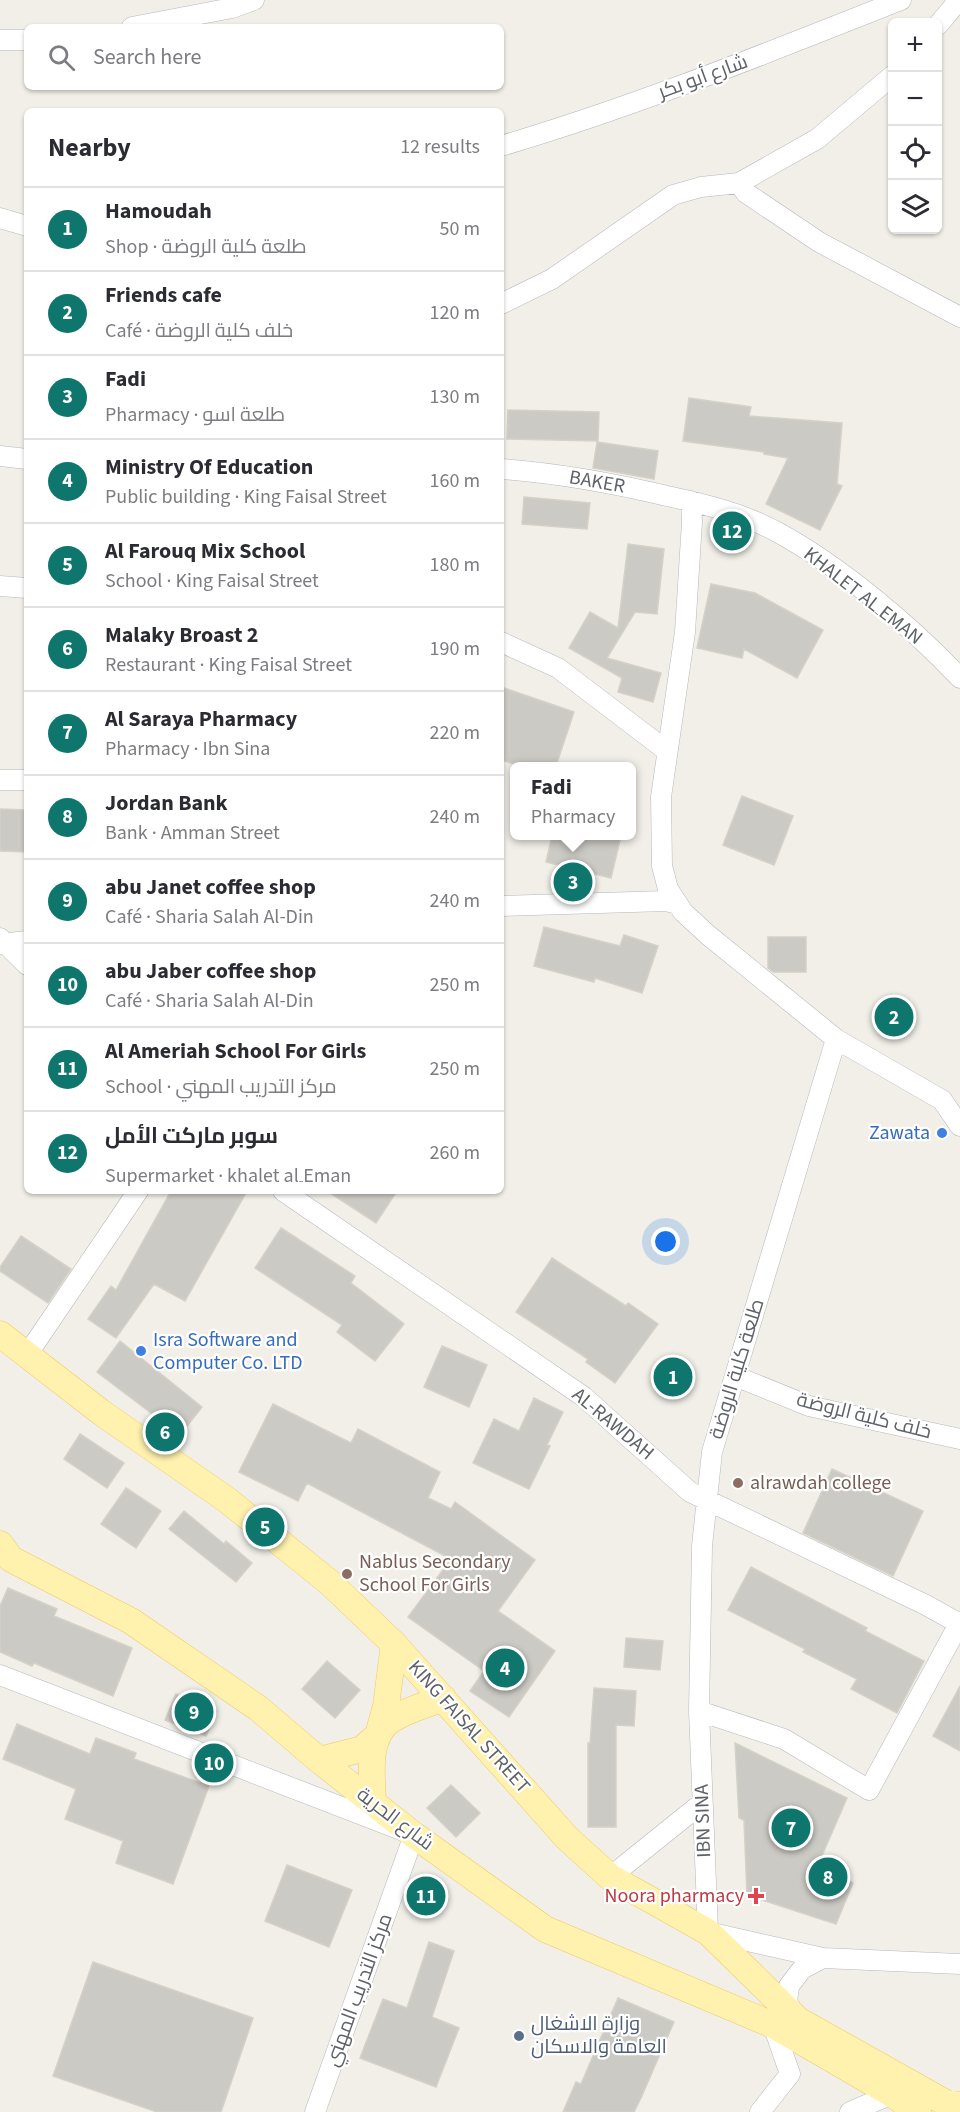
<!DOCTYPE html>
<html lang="en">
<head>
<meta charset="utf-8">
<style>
	body { margin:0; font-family:"Source Sans 3",Cairo,sans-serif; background:#f2f2f3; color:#2b2b33 }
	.controls { position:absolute; right:18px; top:18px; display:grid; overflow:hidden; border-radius:9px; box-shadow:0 2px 4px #0004 }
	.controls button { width:54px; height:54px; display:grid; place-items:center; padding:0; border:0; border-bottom:2px solid #e1e1e2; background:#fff; color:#2b2b33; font:30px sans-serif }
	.you { position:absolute; left:666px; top:1242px; width:21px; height:21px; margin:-15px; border:4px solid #fff; border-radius:50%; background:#1a73e8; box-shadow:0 0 0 9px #1a73e833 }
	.badge { display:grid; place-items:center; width:39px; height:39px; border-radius:50%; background:#0f766e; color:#fff; font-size:20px; font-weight:700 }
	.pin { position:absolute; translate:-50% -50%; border:3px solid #fff; box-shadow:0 2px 6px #0006 }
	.popup { position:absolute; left:510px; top:762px; width:126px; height:78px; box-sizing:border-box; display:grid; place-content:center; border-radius:9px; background:#fff; filter:drop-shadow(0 2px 4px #0005); font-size:20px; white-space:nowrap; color:#7c7c81 }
	.popup b { font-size:22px; color:#2b2b33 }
	.popup::after { content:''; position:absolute; left:50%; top:100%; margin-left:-12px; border:12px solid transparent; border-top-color:#fff }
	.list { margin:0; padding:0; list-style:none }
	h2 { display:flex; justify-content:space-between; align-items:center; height:78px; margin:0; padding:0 24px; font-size:26px }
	h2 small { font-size:20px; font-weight:400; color:#7c7c81 }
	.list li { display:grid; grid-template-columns:39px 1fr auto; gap:18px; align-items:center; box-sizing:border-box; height:84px; padding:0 24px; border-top:2px solid #e1e1e2 }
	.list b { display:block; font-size:22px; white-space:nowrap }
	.list p { margin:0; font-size:20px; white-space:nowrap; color:#7c7c81 }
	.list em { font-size:20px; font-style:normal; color:#7c7c81 }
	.icon { flex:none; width:33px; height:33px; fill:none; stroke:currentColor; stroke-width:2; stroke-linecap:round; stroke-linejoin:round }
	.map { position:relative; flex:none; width:960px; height:2112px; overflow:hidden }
	.search { position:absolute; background:#fff; box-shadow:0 2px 4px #0004; left:24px; top:24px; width:480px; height:66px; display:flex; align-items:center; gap:15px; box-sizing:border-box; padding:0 21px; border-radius:9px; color:#7c7c81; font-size:22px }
	.panel { position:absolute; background:#fff; box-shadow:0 2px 4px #0004; left:24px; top:108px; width:480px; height:1086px; border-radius:9px }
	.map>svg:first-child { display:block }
	.building { fill:#cccac5; stroke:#d6d1c6; stroke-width:1.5 }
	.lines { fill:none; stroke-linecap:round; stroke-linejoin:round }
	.minor-casing { stroke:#b5b8bc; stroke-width:21 }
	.major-casing { stroke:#f2c960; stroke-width:27 }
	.minor { stroke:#fff; stroke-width:20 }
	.major { stroke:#fff2af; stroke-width:26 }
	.shop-dot { fill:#3f7fe0; stroke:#fff; stroke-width:2 }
	.education-dot { fill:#8d6e63; stroke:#fff; stroke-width:2 }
	.health-dot { fill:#e0444e; stroke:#fff; stroke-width:2 }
	.service-dot { fill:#5c6f8a; stroke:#fff; stroke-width:2 }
	.labels { text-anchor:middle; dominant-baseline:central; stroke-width:4.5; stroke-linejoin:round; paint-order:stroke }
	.street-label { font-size:20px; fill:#5f6368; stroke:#fff }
	.shop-label { font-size:20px; fill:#366cbe; stroke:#fff; text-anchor:end }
	.education-label { font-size:20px; fill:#785e54; stroke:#fff; text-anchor:start }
	.health-label { font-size:20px; fill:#be3a42; stroke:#fff; text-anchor:end }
	.service-label { font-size:20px; fill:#4e5e75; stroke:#fff; text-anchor:start }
</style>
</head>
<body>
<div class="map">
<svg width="960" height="2112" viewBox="0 0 960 2112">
	<rect width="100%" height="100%" fill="#f1efe8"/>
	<path class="building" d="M689,398L751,407L749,416L842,423L837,484L842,486L820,530L766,504L788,458L764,454V452L683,441Z
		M508,410L599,412L598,441L507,439Z
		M597,442L658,451L654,479L593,468Z
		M524,497L590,503L587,529L522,524Z
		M628,544L664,549L657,614L635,612L607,658L661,673L653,702L618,692L622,678L569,648L590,612L618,628Z
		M711,584L755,593L823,630L797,678L744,649L742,658L697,648Z
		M501,687L574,712L556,766H521L501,760Z
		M742,796L793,816L774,865L723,845Z
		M0,809L27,810V852L0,851Z
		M552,836H621L611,878L546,862Z
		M544,927L620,946L624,935L658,946L642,993L595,978L594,982L534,966Z
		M768,937H806V972H773L768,968Z
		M171,1191H247L185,1301L154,1284L116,1338L88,1319L111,1286L116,1290Z
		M327,1191H397L376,1223Z
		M281,1228L355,1276L351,1283L404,1324L375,1361L337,1332L342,1325L255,1268Z
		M21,1236L71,1269L48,1303L0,1271V1267Z
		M552,1258L626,1306L628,1303L658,1324L615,1383L586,1362L588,1359L516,1312Z
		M120,1341L202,1407L180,1435L97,1372Z
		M442,1346L487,1365L469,1407L424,1387Z
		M534,1398L563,1412L547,1445L550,1446L529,1489L473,1463L494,1419L519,1431Z
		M273,1404L351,1443L358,1429L440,1472L428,1498L451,1509L455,1502L535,1560L498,1611L555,1651L509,1717L470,1691L484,1671L408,1617L451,1559L307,1483L298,1501L239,1472Z
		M80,1434L124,1463L107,1488L64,1459Z
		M832,1469L923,1511L893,1576L803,1533Z
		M126,1488L161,1511L136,1548L101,1524Z
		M184,1511L224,1544L226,1541L252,1563L236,1582L169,1529Z
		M751,1567L867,1628L865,1631L924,1661L897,1713L851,1689L857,1679L803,1652L805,1649L728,1610Z
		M8,1588L57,1609L54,1616L132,1648L113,1696L34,1663L32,1666L0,1652V1606Z
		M626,1638L663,1641L660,1670L624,1667Z
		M327,1661L360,1690L335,1718L302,1689Z
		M960,1686V1751L933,1736Z
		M594,1688L636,1691L634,1726L616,1725V1827H588V1743H590Z
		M176,1694L217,1711L206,1736L165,1720Z
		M17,1724L90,1754L96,1738L136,1753L134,1759L209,1786L173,1884L116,1863L123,1841L65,1819L76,1789L3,1759Z
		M735,1743L847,1798L817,1867L853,1883L836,1924L747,1895L744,1820L739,1818Z
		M451,1785L480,1813L456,1837L427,1808Z
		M287,1865L352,1890L329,1947L265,1921Z
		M429,1942L454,1951L432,2017L459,2028L436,2087L360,2058L383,1999L407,2008Z
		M93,1962L253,2018L221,2112H157L53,2076Z
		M618,1998L674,2022L641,2098L634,2112H563L576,2082L581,2084Z"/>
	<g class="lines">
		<g class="minor-casing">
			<path id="minor" d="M938,25L959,0
				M132,27L232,8L254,0
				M0,40H27
				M501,146C637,106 769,52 901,0
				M739,183L746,193L819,242L960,317
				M0,218L27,226
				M501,304L552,279L673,195L701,187L739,183L817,139L892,76
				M0,456L27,459
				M501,469C557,473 612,483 667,496C705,504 745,514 779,533C841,567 911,626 960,678
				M691,501L692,522L685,632L661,797L662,866L668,889L683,912L708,935L836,1039L942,1100L960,1126
				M0,586L27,588
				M501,642L558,668L667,751
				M0,780H27
				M501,906L666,901L678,904
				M0,938L27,965
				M0,944L27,941
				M836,1039L712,1452L702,1546L699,1711L708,1932L823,1958L960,1964
				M283,1191L584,1397L690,1492L926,1605L960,1624
				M27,1355L138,1191
				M735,1376L809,1406L960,1439
				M0,1675L414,1835L315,2112
				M699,1711L784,1739L869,1790L960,1622
				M610,1877L702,1803
				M796,2017L787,2002L789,1986L802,1969L823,1958
				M760,2112L790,2074L773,2025
				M850,2112L892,2094"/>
		</g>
		<g class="major-casing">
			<path id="major" d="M0,1334L102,1413L227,1500L329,1582L394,1644L567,1838L610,1877L708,1932L798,2020L946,2103L960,2105
				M0,1544L11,1559L131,1621L258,1708L319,1760L414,1835L545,1929L773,2025L892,2094L918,2112
				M319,1760L362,1749L378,1735L386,1706L394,1644
				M373,1802C372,1776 366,1737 391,1720C406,1710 426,1705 443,1698"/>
		</g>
		<use href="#minor" class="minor"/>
		<use href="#major" class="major"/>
	</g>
	<g class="shop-dot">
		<circle cx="942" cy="1133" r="6"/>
		<circle cx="141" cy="1351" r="6"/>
	</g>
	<g class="education-dot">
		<circle cx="738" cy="1483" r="6"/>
		<circle cx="347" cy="1574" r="6"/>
	</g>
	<path class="health-dot" d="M753 1887h6v6h6v6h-6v6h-6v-6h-6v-6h6z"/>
	<circle class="service-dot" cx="519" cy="2036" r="6"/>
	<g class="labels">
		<g class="street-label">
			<text transform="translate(703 77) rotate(-20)">شارع أبو بكر</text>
			<text transform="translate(597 482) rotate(10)">BAKER</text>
			<text transform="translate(863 596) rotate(38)">KHALET AL ِEMAN</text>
			<text transform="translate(737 1369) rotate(-73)">طلعة كلية الروضة</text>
			<text transform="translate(864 1416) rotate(14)">خلف كلية الروضة</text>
			<text transform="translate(613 1424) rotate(40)">AL-RAWDAH</text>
			<text transform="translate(469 1727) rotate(48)">KING FAISAL STREET</text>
			<text transform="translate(395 1819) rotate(37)">شارع الحرية</text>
			<text transform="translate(703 1821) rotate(-92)">IBN SINA</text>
			<text transform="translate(359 1990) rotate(-70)">مركز التدريب المهني</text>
		</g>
		<g class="shop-label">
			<text x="930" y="1133">Zawata</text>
			<text x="153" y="1340" text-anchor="start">Isra Software and<tspan x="153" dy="23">Computer Co. LTD</tspan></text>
		</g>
		<g class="education-label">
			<text x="750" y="1483">alrawdah college</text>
			<text x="359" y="1562">Nablus Secondary<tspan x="359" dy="23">School For Girls</tspan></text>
		</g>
		<g class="health-label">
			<text x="744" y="1896">Noora pharmacy</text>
		</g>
		<g class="service-label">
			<text x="531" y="2024">وزارة الاشغال<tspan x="531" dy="23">العامة والاسكان</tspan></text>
		</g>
	</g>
</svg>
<div class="controls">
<button>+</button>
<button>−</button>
<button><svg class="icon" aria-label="locate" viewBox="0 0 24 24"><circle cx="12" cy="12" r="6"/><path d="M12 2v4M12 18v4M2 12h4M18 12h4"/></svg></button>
<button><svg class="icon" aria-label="layers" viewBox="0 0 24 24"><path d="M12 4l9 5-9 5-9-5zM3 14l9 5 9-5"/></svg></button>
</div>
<div class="you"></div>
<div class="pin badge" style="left:673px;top:1377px">1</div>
<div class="pin badge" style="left:894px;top:1017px">2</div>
<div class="pin badge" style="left:573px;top:882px">3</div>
<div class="popup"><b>Fadi</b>Pharmacy</div>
<div class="pin badge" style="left:505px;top:1668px">4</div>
<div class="pin badge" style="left:265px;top:1527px">5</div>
<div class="pin badge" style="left:165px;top:1432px">6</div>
<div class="pin badge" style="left:791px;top:1828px">7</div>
<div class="pin badge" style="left:828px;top:1877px">8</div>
<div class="pin badge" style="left:194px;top:1712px">9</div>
<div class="pin badge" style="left:214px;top:1763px">10</div>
<div class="pin badge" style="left:426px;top:1896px">11</div>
<div class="pin badge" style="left:732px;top:531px">12</div>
<div class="search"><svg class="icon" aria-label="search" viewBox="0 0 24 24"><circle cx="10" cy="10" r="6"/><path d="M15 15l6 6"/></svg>Search here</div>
<section class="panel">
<h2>Nearby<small>12 results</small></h2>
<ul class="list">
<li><span class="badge">1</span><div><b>Hamoudah</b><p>Shop · طلعة كلية الروضة</p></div><em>50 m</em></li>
<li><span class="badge">2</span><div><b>Friends cafe</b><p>Café · خلف كلية الروضة</p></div><em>120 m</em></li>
<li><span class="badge">3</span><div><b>Fadi</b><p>Pharmacy · طلعة اسو</p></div><em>130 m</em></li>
<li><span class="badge">4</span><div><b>Ministry Of Education</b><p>Public building · King Faisal Street</p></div><em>160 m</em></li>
<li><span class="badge">5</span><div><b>Al Farouq Mix School</b><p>School · King Faisal Street</p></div><em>180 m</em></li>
<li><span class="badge">6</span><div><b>Malaky Broast 2</b><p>Restaurant · King Faisal Street</p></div><em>190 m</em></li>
<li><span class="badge">7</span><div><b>Al Saraya Pharmacy</b><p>Pharmacy · Ibn Sina</p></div><em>220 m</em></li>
<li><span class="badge">8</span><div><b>Jordan Bank</b><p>Bank · Amman Street</p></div><em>240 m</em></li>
<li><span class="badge">9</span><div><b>abu Janet coffee shop</b><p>Café · Sharia Salah Al-Din</p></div><em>240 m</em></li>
<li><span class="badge">10</span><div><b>abu Jaber coffee shop</b><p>Café · Sharia Salah Al-Din</p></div><em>250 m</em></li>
<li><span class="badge">11</span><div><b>Al Ameriah School For Girls</b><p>School · مركز التدريب المهني</p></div><em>250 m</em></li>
<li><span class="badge">12</span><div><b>سوبر ماركت الأمل</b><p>Supermarket · khalet al ِEman</p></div><em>260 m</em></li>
</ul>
</section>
</div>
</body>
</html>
